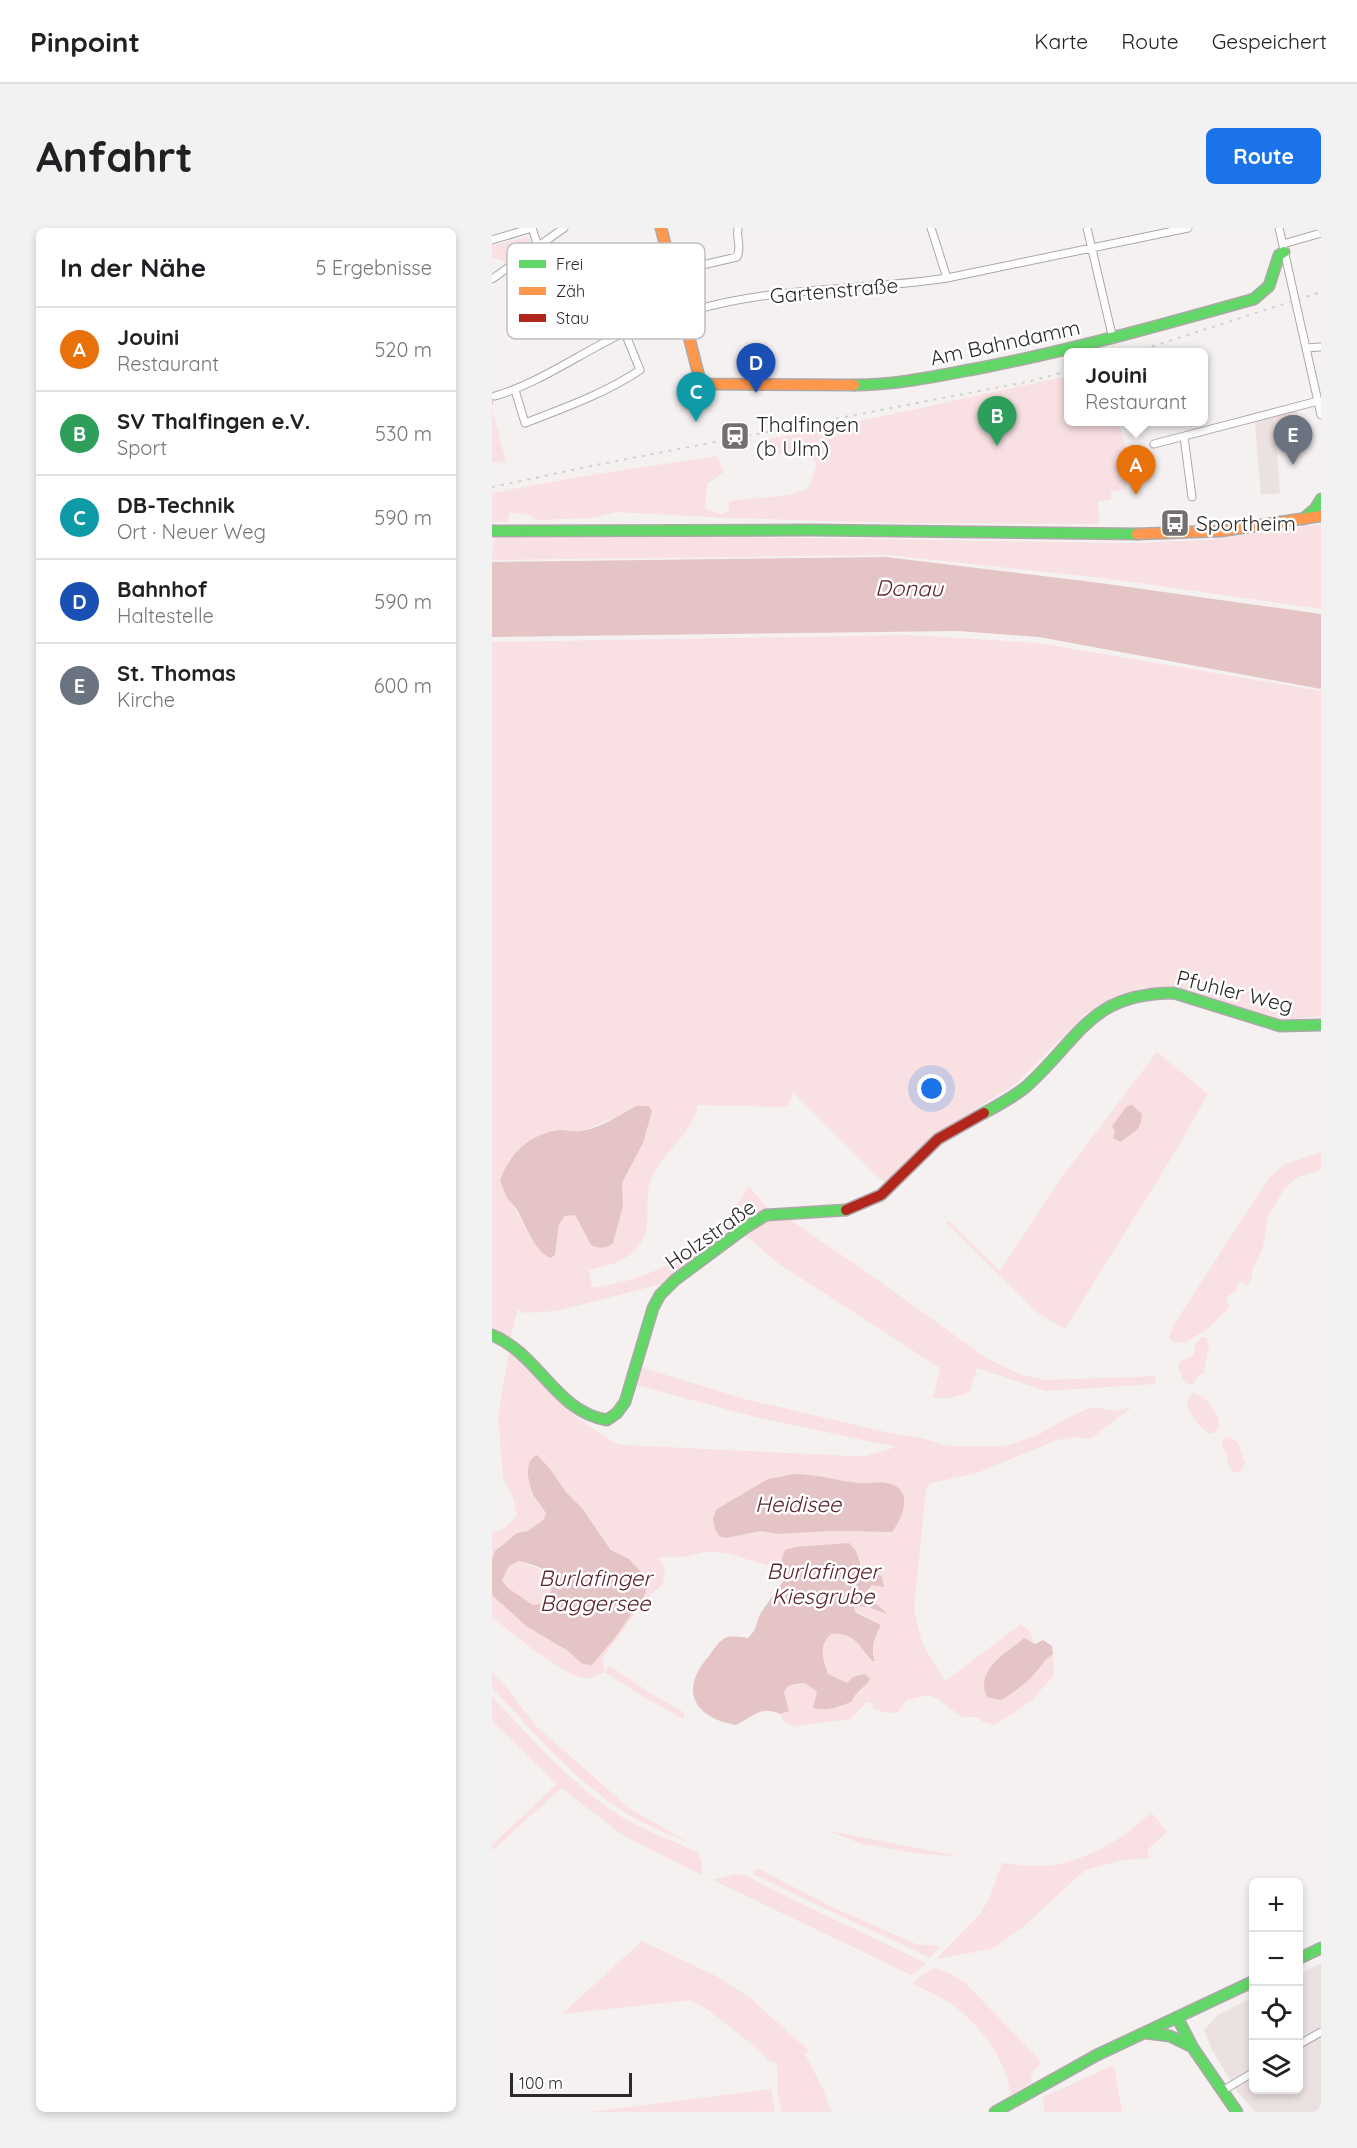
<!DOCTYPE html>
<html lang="de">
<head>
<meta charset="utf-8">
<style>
	body { margin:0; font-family:Quicksand,sans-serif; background:#f2f2f2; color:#202124 }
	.controls { position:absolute; right:18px; bottom:18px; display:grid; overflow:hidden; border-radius:9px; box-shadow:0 3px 9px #0003 }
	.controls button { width:54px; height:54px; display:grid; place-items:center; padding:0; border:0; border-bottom:2px solid #e0e0e0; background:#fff; color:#202124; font:30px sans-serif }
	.scale { position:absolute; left:18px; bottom:15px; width:122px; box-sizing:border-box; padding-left:6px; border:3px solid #2c2929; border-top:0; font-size:16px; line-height:21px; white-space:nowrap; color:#2c2929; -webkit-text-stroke:4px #fff; paint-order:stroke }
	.you { position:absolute; left:440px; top:861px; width:21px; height:21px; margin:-15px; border:4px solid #fff; border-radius:50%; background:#1a73e8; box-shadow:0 0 0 9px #1a73e833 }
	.badge { display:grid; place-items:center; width:39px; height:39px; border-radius:50%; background:#1a73e8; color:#fff; font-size:20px; font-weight:700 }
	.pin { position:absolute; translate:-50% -50px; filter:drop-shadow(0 2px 3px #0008) }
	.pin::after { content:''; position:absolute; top:32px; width:21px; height:18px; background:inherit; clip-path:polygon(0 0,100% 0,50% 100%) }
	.popup { position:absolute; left:572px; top:120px; width:144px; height:78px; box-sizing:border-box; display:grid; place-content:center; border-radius:9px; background:#fff; filter:drop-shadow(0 2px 4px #0005); font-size:20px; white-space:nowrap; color:#757577 }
	.popup b { font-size:22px; color:#202124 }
	.popup::after { content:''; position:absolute; left:50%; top:100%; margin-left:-12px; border:12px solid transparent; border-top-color:#fff }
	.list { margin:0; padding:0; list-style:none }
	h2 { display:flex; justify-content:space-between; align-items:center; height:78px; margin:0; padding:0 24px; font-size:26px }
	h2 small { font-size:20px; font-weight:400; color:#757577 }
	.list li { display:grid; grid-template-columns:39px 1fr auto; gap:18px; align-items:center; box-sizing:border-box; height:84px; padding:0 24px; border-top:2px solid #e0e0e0 }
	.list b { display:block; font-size:22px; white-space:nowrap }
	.list p { margin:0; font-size:20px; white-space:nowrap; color:#757577 }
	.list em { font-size:20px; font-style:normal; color:#757577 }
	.icon { flex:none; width:33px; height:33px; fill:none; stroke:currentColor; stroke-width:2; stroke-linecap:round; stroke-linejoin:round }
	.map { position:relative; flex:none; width:829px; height:1884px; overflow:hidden; border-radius:9px }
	header { display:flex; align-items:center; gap:36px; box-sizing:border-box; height:84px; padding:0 30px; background:#fff; border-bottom:2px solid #e0e0e0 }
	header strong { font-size:28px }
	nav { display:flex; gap:33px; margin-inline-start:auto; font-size:21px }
	.intro { display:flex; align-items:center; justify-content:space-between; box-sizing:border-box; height:144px; padding:0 36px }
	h1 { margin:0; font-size:42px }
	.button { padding:15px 27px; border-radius:9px; background:#1a73e8; color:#fff; font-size:21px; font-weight:700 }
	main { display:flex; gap:36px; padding:0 36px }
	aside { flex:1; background:#fff; border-radius:9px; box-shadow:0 3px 9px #0003 }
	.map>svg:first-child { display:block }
	.built { fill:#ece1e1 }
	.green { fill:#f8e0e3; fill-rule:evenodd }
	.water { fill:#e5c4c6; fill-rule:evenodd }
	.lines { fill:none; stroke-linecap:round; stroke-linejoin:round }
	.stream { stroke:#e5c4c6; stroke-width:2 }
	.street-casing { stroke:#aca8a8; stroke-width:9 }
	.fast-casing { stroke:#aca8a8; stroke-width:13 }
	.slow-casing { stroke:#aca8a8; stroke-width:13 }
	.jam-casing { stroke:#aca8a8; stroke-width:13 }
	.street { stroke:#fefdfd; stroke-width:7 }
	.fast { stroke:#63d668; stroke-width:10 }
	.slow { stroke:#ff974d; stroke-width:10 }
	.jam { stroke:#b3261e; stroke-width:10 }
	.rail { stroke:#d1d0d0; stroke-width:2; stroke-dasharray:3 6; stroke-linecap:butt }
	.labels { text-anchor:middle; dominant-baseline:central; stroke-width:5; stroke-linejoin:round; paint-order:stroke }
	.street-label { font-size:21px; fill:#2c2929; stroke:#fff }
	.poi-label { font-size:21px; fill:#2c2929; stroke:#fff; text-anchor:start }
	.water-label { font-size:22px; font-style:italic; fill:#5c232c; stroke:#fff }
	.key { fill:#fff; stroke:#c0bfbf; stroke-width:1.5 }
	.key-label { font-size:16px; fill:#2c2929 }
</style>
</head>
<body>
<header>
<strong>Pinpoint</strong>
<nav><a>Karte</a><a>Route</a><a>Gespeichert</a></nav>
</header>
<div class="intro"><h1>Anfahrt</h1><a class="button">Route</a></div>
<main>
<aside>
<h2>In der Nähe<small>5 Ergebnisse</small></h2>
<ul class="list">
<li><span class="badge" style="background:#e8710a">A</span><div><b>Jouini</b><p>Restaurant</p></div><em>520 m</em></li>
<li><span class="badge" style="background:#2e9e5b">B</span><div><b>SV Thalfingen e.V.</b><p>Sport</p></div><em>530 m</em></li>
<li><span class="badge" style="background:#0f9aa8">C</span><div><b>DB-Technik</b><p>Ort · Neuer Weg</p></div><em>590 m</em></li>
<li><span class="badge" style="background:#1a4fb4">D</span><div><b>Bahnhof</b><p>Haltestelle</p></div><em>590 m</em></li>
<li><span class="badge" style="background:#6b7280">E</span><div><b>St. Thomas</b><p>Kirche</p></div><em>600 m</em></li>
</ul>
</aside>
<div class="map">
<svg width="829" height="1884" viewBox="0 0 829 1884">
	<rect width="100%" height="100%" fill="#f6f1f1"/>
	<path class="built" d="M782,189L788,265L769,267L763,195Z
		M829,1735V1884H763L745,1863L720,1822L712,1802L726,1787L761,1769L762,1862H806L807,1746Z"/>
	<path class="green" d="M34,9L39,11L38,19L14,36L11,32L0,30V18Z
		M576,148V194H626C632,211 637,229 637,248C637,253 634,256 634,262L619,263V272L606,273L607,296L404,295L235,290L125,284L100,290L44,292L37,287L18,284L15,294H0V265L86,249L225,228L232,244L215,256L213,281L229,286L237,282V273L296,267L317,260L325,236L310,222L280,226L277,211C377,192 477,169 576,148Z
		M0,182L14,233L0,235Z
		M806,183L810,208L785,211L782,189Z
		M829,296V381L619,351L397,327L0,332L2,310L248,309L638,315L712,312Z
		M416,407L546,415L829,463V788L794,792L705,767L650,759L594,785L526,854L439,910L392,955L302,865L295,879L206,877C202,904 170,925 159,951C150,976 164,1001 143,1022C131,1035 113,1038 97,1042L100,1060C150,1052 182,1039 219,1004C234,990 247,976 257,958L276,981L260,987L169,1056L65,1083L32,1085L26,1081L18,1110L0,1103V414ZM144,878L138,942L130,955L131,978L121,1015C113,1021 108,1021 99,1017L83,987H73L67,996L63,1027L41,1014L8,953L17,931L68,902L89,903L127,888Z
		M665,824L716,866L685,921L573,1101L547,1086L454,995L456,992L508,1043L567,953Z
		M829,924V942L806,949L793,960L776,988L771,1020L760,1042V1051L754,1058L751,1054L747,1053L745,1062L736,1068L734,1073L738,1078L718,1099L693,1115L681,1114L677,1109L684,1093L777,950L793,936Z
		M294,989L386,1052L494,1130L527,1146L554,1152L664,1148L663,1156L554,1163L485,1140L478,1164L458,1170H441L448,1140L287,1036L252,1006L276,992Z
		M709,1109L714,1110L717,1117L712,1145L705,1148L703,1154L699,1157C690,1156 689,1146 686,1138L688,1133L701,1128L703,1117Z
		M17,1123L28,1130L84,1189L123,1215L132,1217L361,1228H374L404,1219L263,1189L144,1157L148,1139L253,1171L398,1205L429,1210L457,1218H513L546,1207L577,1189L601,1179L622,1183L640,1179L598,1211L581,1209L565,1212L485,1245L439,1255L434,1261L422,1382L430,1415L453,1453L529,1396L537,1403L543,1416L532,1410C515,1426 482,1441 495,1469L519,1466L543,1446L552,1432L561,1426L562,1447L539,1473L503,1497L491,1494L485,1489H470L444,1470L436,1467L415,1472L406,1484L397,1485L381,1481V1475L375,1474L359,1491L302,1498L292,1494L288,1486L297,1482L292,1464L296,1458L315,1455L325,1464L324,1470L329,1482L350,1479L372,1460L348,1454L336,1446C331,1430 326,1418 339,1405C362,1405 367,1418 380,1433H383C379,1420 383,1409 389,1397L362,1382L364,1377H368L395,1385L376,1369L375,1363L380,1357L364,1323L289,1329L287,1338C266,1338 247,1326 226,1324C211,1322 204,1328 189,1329C180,1330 177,1327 166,1330L173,1340L171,1356L155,1370L111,1429L112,1443L118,1438L163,1468L193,1485L191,1491L152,1469L112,1444C105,1447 98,1452 90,1450C65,1443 22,1406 0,1389V1367L34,1398L76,1423L90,1436L99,1437L125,1407L152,1368L155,1360L154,1352L137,1331L120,1322L90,1280L74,1264L58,1241L38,1256L42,1268L54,1285L52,1291L36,1303L25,1305L10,1316L3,1323L0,1332V1305L12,1301L25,1287L21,1270L11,1249L6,1188ZM302,1246L369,1256L385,1254L400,1304L340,1303L287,1306L269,1303L234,1310L225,1281L276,1251Z
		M701,1165C714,1166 740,1198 719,1206C708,1201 696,1186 695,1173Z
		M738,1209L746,1215L753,1236L748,1244H741C733,1234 737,1225 730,1218L731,1211Z
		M27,1333C49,1341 71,1348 54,1375L41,1377L16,1360L10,1351L17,1338Z
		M0,1445L12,1456L44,1498L137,1580L199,1616C177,1606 153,1597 132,1584C82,1552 41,1503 0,1460Z
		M0,1469C41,1511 80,1558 130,1589C154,1603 180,1613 206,1624L210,1637L209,1647L132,1608L69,1560L0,1623V1617L65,1556L0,1493Z
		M659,1584L675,1604L655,1622L658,1630L631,1632L593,1642L531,1699L499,1721L444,1731L488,1686L498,1669L510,1635C524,1636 538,1639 552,1638C591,1635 633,1611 659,1584Z
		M337,1603L471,1629L424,1625L370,1616Z
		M265,1640L340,1679L424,1716L448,1718L438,1730C379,1701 319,1675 261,1646Z
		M244,1646L255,1648C313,1679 374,1705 433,1735V1737L419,1747L221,1652Z
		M150,1713L224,1748L257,1769L317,1823L313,1826L332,1863L339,1884H290L286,1868L285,1835L277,1833L267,1822L216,1782L199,1772L70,1786Z
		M444,1740L461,1747L473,1755L546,1830L549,1835L539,1846L540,1854L519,1867C513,1829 489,1798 458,1775C447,1767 432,1762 420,1755L439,1741Z
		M622,1837L630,1884H552L551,1869Z
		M279,1861L283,1884H99Z"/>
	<path class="water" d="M394,329L608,355L829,386V461L547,409L466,403L0,409V334Z
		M640,877L650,886C649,905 641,903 629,914L621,910L623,903L620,898L635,878Z
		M144,878H157L160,883L151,915L130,955L131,978L121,1015C113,1021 108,1021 99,1017L83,987L73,988L67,996L63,1027L58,1030C40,1020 35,999 25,982C23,978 19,975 16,971C13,966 11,959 8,953C17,925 39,905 69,902C76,902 82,904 88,903C107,901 128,887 144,878Z
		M45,1227L58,1241L74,1264L90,1280L119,1322L137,1331L149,1344L154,1352L155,1360L152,1368L125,1407L100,1437L90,1436L76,1423L34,1398L0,1367V1332L3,1323L25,1305L36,1303L52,1291L54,1285C50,1279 46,1274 42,1268C36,1256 31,1233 45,1227ZM27,1333C34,1335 44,1337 50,1341C62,1350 61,1365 54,1375L41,1377L16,1360L10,1352L17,1338Z
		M302,1246C325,1246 345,1253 367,1255C376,1256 386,1253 395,1255C423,1261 411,1289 400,1304L340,1303L287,1306L269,1303L234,1310L227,1308L223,1301L221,1290L225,1281L276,1251Z
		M357,1315L364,1323L369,1337L390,1349L392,1359L380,1357L375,1363L376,1369L396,1386L376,1379L363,1378L362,1382L365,1385L389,1397C383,1409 378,1420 383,1433H380C367,1418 362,1404 339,1406C326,1418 331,1431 336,1446L355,1455L361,1449L373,1446L378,1451C373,1460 363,1464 360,1473C347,1480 336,1483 321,1480L325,1464C313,1453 311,1454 296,1458L292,1464L297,1483L288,1486C267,1477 262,1489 243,1497C201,1489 187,1462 217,1428C221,1422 227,1413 233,1410C240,1407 249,1409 256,1410L262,1403L268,1386L292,1352L291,1342L287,1338L293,1322L303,1319Z
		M532,1410L543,1416L551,1412L560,1418L561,1426C553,1431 550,1437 544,1444C537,1453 520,1466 509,1472L495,1469C482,1441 515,1425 532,1410Z"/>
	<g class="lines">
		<path class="stream" d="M0,173V176"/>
		<g class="street-casing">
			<path id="street" d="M40,0L46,18
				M439,0L455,50
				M595,0L621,111
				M787,0L829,187
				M0,12L40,0
				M791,16L829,5
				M180,44L245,29C250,19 244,11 246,0
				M0,51L72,0
				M814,120L829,119
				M23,162L33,195C72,180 112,166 148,142L133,105
				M3,168C47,155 84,128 125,108C149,97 177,90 203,82C285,58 371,63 455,50L696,0
				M692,209L700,269
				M662,216L826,173
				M806,1817L829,1804
				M730,1863L762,1844"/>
		</g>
		<g class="fast-casing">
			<path id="fast" d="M362,157C407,157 450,147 493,139C584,121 673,96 762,71L777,58L787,27L792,24
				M811,291L823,281L829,271
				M0,303L320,302L645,306
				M492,885C507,877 522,869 535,858C588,810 598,765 682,765L788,798L829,797
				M0,1107C48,1127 64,1184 115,1192L125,1185L133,1174L161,1080L168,1067L183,1052L253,1000L274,987L354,982
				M806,1731L829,1720
				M685,1789L701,1820L745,1884
				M654,1805L678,1808L698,1818
				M503,1884L605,1827L762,1753"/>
		</g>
		<g class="slow-casing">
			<path id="slow" d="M169,0L209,156L362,157
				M645,306L729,303L829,288"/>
		</g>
		<g class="jam-casing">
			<path id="jam" d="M354,982L389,967L446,911L492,885"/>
		</g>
		<use href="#street" class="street"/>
		<use href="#fast" class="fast"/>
		<use href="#slow" class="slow"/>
		<use href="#jam" class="jam"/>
		<path class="rail" d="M643,124L829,64
			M0,259L99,238L539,153L576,143"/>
	</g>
	<defs>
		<g id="station-square" transform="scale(1.5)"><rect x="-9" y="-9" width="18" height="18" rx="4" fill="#736f6f" stroke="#fff"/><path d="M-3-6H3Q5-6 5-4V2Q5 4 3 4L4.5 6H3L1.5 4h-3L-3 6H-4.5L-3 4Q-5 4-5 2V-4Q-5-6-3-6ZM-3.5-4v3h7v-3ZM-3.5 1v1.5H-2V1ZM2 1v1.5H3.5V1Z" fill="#fff"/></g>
		<g id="bus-square" transform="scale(1.5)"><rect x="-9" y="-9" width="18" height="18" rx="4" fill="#736f6f" stroke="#fff"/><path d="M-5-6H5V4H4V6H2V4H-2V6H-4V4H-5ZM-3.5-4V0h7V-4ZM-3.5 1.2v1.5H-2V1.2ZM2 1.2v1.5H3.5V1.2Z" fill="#fff"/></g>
	</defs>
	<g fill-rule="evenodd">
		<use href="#station-square" x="243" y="208"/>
		<use href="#bus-square" x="683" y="295"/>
	</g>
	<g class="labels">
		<g class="street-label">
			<text transform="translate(342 62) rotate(-5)">Gartenstraße</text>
			<text transform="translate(513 114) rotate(-12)">Am Bahndamm</text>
			<text transform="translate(743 763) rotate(14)">Pfuhler Weg</text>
			<text transform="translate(218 1006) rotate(-35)">Holzstraße</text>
		</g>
		<g class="poi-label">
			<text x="264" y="196">Thalfingen<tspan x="264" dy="24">(b Ulm)</tspan></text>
			<text x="704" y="295">Sportheim</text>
		</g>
		<g class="water-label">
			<text transform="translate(417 360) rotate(1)">Donau</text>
			<text x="306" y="1276">Heidisee</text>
			<text x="331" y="1343">Burlafinger<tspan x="331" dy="25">Kiesgrube</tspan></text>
			<text x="103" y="1350">Burlafinger<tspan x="103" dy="25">Baggersee</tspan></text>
		</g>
	</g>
	<rect x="15" y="15" width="198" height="96" rx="9" class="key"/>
	<rect x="27" y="32" width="27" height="8" fill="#63d668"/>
	<rect x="27" y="59" width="27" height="8" fill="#ff974d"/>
	<rect x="27" y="86" width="27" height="8" fill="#b3261e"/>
	<g class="key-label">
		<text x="64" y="42">Frei</text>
		<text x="64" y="69">Zäh</text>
		<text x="64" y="96">Stau</text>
	</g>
</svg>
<div class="controls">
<button>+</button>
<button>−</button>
<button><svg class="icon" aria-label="locate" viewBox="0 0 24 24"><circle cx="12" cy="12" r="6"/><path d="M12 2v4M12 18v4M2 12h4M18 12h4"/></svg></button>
<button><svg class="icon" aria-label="layers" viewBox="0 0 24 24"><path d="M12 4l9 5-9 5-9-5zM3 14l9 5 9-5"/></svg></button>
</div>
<div class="scale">100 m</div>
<div class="you"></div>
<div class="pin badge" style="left:644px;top:267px;background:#e8710a">A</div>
<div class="popup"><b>Jouini</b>Restaurant</div>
<div class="pin badge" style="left:505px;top:218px;background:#2e9e5b">B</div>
<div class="pin badge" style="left:204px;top:194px;background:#0f9aa8">C</div>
<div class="pin badge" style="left:264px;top:165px;background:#1a4fb4">D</div>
<div class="pin badge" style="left:801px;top:237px;background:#6b7280">E</div>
</div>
</main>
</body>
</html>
